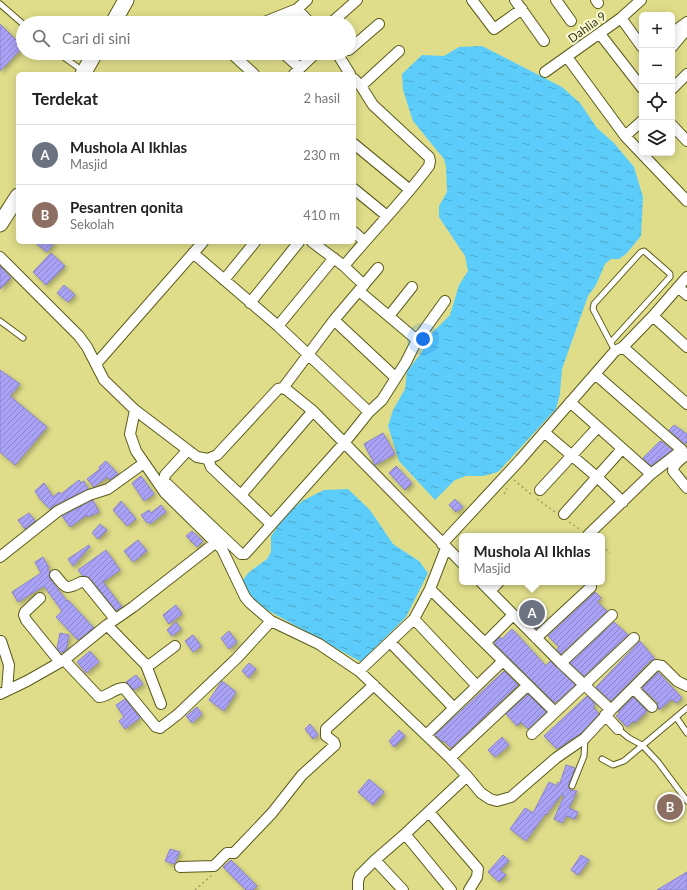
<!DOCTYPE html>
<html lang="id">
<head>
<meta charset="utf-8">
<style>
	body { margin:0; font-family:Lato,sans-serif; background:#f2f2f2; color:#222 }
	.controls { position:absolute; right:12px; top:12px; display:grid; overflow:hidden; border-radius:6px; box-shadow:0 2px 10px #0003 }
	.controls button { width:36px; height:36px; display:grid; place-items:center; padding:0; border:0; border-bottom:1px solid #e0e0e0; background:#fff; color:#222; font:20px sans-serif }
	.you { position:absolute; left:423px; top:339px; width:14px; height:14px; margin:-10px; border:3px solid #fff; border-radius:50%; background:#1a73e8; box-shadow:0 0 0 6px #1a73e833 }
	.badge { display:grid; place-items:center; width:26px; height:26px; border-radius:50%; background:#2563eb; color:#fff; font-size:13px; font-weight:700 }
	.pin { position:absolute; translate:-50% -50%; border:2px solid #fff; box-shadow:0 1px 4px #0006 }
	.popup { position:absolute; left:459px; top:533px; width:146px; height:52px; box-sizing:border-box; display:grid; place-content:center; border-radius:6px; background:#fff; filter:drop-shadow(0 1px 3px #0005); font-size:13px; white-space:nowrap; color:#767676 }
	.popup b { font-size:15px; color:#222 }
	.popup::after { content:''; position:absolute; left:50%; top:100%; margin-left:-8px; border:8px solid transparent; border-top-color:#fff }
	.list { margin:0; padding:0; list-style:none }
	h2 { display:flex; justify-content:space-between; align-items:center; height:52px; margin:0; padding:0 16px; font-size:17px }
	h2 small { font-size:13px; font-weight:400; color:#767676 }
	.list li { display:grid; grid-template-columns:26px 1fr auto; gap:12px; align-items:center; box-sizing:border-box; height:60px; padding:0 16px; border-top:1px solid #e0e0e0 }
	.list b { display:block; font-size:15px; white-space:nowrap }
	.list p { margin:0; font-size:13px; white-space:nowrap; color:#767676 }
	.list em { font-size:13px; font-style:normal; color:#767676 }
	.icon { flex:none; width:22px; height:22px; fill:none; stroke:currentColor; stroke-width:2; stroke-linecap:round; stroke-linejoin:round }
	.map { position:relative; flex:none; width:687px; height:890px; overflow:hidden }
	.search { position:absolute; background:#fff; box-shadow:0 2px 10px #0003; left:16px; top:16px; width:340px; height:44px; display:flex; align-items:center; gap:10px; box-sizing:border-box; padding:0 14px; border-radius:22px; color:#767676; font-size:15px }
	.panel { position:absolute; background:#fff; box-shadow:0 2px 10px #0003; left:16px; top:72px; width:340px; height:172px; border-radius:6px }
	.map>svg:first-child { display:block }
	.water { fill:url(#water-ripples) }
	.building { fill:url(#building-hatch); stroke:#8a84cb; filter:url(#shadow) }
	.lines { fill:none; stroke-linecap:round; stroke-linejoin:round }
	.service-casing { stroke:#5c5a1a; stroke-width:7 }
	.minor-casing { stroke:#5c5a1a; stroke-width:12 }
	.primary-casing { stroke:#5c5a1a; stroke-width:17 }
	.path { stroke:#a09f5e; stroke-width:1.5; stroke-dasharray:2 3; stroke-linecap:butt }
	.service { stroke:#fff; stroke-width:5 }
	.minor { stroke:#fff; stroke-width:10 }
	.primary { stroke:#fff; stroke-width:15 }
	.labels { text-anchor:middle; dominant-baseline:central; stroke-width:4; stroke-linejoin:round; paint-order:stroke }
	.street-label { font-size:12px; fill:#373613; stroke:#fcfcd4 }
</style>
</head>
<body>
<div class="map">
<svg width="687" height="890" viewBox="0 0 687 890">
	<defs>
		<pattern id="water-ripples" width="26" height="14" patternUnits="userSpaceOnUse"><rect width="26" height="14" fill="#5ccdfa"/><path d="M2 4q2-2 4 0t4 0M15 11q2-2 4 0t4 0" fill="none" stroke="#4da7c9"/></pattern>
		<pattern id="building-hatch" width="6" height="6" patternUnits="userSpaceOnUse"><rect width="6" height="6" fill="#aaa2f7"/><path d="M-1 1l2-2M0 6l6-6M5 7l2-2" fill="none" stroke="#8b85c7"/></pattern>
		<filter id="shadow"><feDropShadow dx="2.5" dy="2.5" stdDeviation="2" flood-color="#0004"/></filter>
	</defs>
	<rect width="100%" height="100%" fill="#dfdd8a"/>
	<path class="water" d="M482,46L562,87L580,103L597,128L614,143L634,167L643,197L641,236L626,254L619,259H611L605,264L596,285L588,296L562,369L560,394L556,409L498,472L483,476H466L455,480L435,500L399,461L388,426L393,410L405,389L407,371L422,352L428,337L450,315L459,285L468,271L465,256L439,217V206L447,192L446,167L444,159L413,121L403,90L402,74L422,55L444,56L459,47Z
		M348,489L370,510L393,544L419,561L428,573L406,617L361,662L260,606L250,595L243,580L248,573L267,559L271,552V536L285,516L302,501L324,490Z"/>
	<path class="building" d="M0,24L23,47L0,71Z
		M34,242H55L47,252Z
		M51,253L65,266L46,285L33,272Z
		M0,266L11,278L0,289Z
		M64,285L75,295L68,302L57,293Z
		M0,370L20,384L10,396L47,427L15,465L0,452Z
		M674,425L687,434V442L685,444L669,430Z
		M383,433L395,454L375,465L364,444Z
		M660,441L661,442V441L672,450L651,466L643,458Z
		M106,461L118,474L110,480L107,477L94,487L87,479L100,469L99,467Z
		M396,466L412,483L405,490L389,473Z
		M141,476L154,494L144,501L132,483Z
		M79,480L81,483L84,481L88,489L55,505L50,509L40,499L35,491L44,483L53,497L59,492L61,494Z
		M455,499L463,507L456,512L449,505Z
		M93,500L99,512L88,517L87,515L70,527L62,516Z
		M121,501L136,519L127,526L113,510Z
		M161,505L166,512L150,524L149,522L147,523L141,515L149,510L151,513Z
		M29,513L35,521L25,529L18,520Z
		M100,524L107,530L98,539L92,533Z
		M192,531L203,541L197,547L186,536Z
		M138,540L147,551L133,562L124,551Z
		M89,545L90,547L73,566L68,559Z
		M106,550L120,570L103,582L122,607L116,611L90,578L83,576L78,570Z
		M43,557L49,568H47L50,572L49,576L50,579L67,601L68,600L94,628L78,640L56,617L62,611L44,586L18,602L12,592L41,573L35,562Z
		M595,592L601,598L597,602L607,611L561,654L557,649L559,647L548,636Z
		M176,605L182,614L169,624L163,615Z
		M535,605L541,612L537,615L543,622L536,629L524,613Z
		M176,622L181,629L172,636L167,630Z
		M614,622L628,635L584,676L570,663Z
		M512,629L546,666L550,661L575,685L555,703L494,643L500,637L502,639Z
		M229,631L237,642L229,649L221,638Z
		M60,633L69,635L66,650L62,653L57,649Z
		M193,635L201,646L193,652L185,641Z
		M640,641L655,659L651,660L611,701L596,687Z
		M90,651L99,662L86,673L77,662Z
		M249,663L256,669L249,678L242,671Z
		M504,671L518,685L451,748L444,741L443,742L435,735Z
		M658,672L682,698L676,703L672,699L659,710L657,702L642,688Z
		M136,675L143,684L134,690L126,682Z
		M222,681L236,692L224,711L209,700Z
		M528,694L546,712L528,729L521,722L517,726L506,714Z
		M587,696L595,704L593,707L599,714L581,733L557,749L544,736Z
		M633,697L647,711L635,723L633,721L627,727L616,716L620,713L618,712Z
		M125,699L140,718L125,729L119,721L124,717L116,705Z
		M197,707L202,714L192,723L186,716Z
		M310,724L318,735L313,739L305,729Z
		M399,730L405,736L394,747L389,741Z
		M502,737L509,745L495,757L488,750Z
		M566,765L575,768L568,786L570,790L577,791L569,808L578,812L575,819L566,816L562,823L554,819L564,796L562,794L546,815L545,814L526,841L510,829L525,808L533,813L549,782L557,786L558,782L560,783Z
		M369,779L384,792L373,805L358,792Z
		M170,849L180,852L174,864L165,861Z
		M503,855L509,861L500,870L506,875L499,882L488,872Z
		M581,855L589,860L578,875L571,870Z
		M231,860L257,886L253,890H246L223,867Z
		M687,872V890H657Z"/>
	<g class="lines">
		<g class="service-casing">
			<path id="service" d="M0,4L23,24
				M58,53L83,71
				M0,321L23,338
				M611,342L670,277V274L668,272L644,251L641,252L594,304L593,309L615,351
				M676,717L687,733
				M618,729L629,738L642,745L658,762L687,801
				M602,759L613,765L624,761L687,708
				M572,786L584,756L585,739"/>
		</g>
		<g class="minor-casing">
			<path id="minor" d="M307,0L297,9L310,23
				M472,0L494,29L522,9
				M515,0L544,41
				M556,0L571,21
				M596,0L598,3
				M621,18L642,47
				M262,23L297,9
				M331,23L357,0
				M672,33L687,22
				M600,34L642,88
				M672,47L687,29
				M349,50L379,24
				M231,53L254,74
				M283,53L300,68
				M336,53L340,58L350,74
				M567,57L625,136L687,201
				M545,72L621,18L641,0
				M294,74L316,53
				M361,86L399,51
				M672,89L687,74
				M672,125L687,141
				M625,136L642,121
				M354,144L410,190
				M354,189L387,216
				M354,232L364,241
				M312,242L344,266L364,285
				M193,253L278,326L369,412
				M0,257L79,336L87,347L104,380L135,410L197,457L208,459L217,455L278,389L283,388L287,390L313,411L462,563
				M344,266C372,232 403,201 429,166L430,161L429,157L373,105L361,86L354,79
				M224,280L255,242
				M678,287L687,295
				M359,291L417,340
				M250,303L299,242
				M389,316L412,287
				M653,316L687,347
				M334,320L396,378
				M278,326L334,258
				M623,347L687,404
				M96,364L203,242
				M283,388L334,320L378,268
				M570,402L651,474
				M135,410L130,434L136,451L165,493L222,549L245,597L250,603L271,621L319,644L359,671L450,758L467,776L481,793L490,799L497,801L511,797L556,758L585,738L611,710L656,665L662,666L677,681L687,686
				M544,432L597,477L623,502
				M187,451L165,475L164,481L241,554H245L345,442L369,412L382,400L406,362L417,340L445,301
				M685,456C680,460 673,464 673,471L687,488
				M208,459L211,467L271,524
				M540,490L598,427
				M241,495L313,411
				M564,514L622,449
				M588,535L651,474L682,450L595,374
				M442,544L520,460L615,351L623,347L653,316L687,277
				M0,557L58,511L89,495L108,489L144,463
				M55,575C67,589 65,590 81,582H85L115,619
				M481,582L561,663L611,710
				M430,589L555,712
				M490,591L499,582
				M40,598L25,612L24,615L26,620L60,662
				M414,619L477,686
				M107,625L146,665L161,704
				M536,638L591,587
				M1,641L9,665L7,690
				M390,642L454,708
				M485,643L513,615
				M64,660L99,697C108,697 114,688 124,688L156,727L160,728L177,715L237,658L271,621
				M561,663L612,615
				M146,665L151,664L175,646
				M359,671L414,619L430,589L446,548
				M633,688L652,707
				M0,694L27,681L64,660L107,625L133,607L215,543
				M605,715L618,729
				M532,734L634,638
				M426,735L503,661
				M450,758L527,686
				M429,812L478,869L477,877L469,890
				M405,834L451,890
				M375,860L403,890
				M180,867L214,866L227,853H234L272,813L302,775L335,745L334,742L326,736V729L374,685
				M358,890V881L360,875L375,860L405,834L467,776"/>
		</g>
		<g class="primary-casing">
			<path id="primary" d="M113,23L126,0
				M83,74L95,53
				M0,224L18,196"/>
		</g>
		<path class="path" d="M514,480L532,495
			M504,494L507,488
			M537,499L555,512
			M569,522L581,530
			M602,546L610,553
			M195,890L212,875"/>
		<use href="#service" class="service"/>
		<use href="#minor" class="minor"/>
		<use href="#primary" class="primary"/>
	</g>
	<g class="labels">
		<g class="street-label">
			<text transform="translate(587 27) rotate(-36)">Dahlia 9</text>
		</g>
	</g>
</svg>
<div class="controls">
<button>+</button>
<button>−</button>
<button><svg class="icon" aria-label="locate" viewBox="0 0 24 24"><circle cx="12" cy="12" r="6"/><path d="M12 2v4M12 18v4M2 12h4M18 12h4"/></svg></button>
<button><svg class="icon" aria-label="layers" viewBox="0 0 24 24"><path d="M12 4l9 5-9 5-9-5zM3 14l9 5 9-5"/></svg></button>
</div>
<div class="you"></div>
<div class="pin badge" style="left:532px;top:613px;background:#6b7280">A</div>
<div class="popup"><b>Mushola Al Ikhlas</b>Masjid</div>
<div class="pin badge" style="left:670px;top:807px;background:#8d6e63">B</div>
<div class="search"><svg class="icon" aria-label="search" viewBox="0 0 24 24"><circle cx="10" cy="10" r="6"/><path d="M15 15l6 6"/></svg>Cari di sini</div>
<section class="panel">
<h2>Terdekat<small>2 hasil</small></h2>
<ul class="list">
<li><span class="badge" style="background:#6b7280">A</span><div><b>Mushola Al Ikhlas</b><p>Masjid</p></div><em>230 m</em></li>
<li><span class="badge" style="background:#8d6e63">B</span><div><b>Pesantren qonita</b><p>Sekolah</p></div><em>410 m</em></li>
</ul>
</section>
</div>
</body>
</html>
